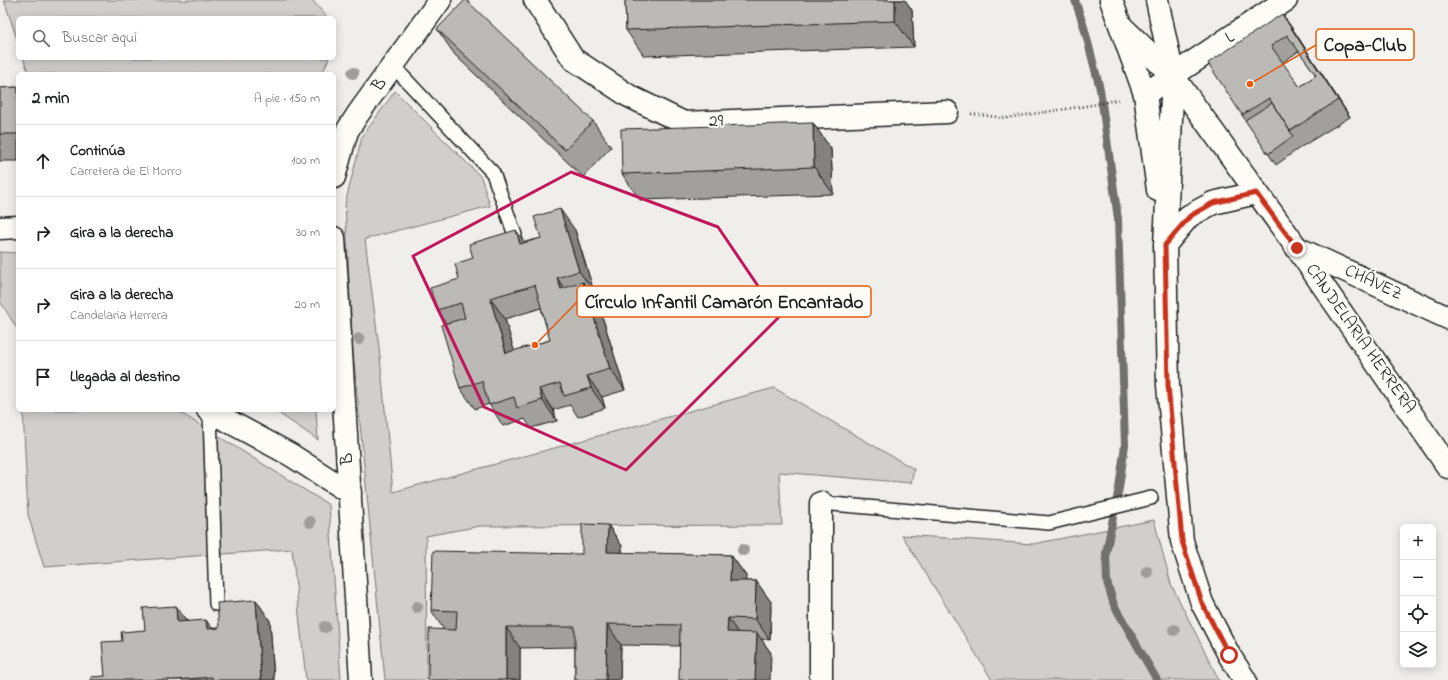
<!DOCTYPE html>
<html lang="es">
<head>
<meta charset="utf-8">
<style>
	body { margin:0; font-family:"Indie Flower",sans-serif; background:#f2f2f2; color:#202124 }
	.controls { position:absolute; right:12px; bottom:12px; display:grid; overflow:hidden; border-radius:6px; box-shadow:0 2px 10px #0003 }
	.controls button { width:36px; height:36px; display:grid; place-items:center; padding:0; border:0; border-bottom:1px solid #e0e0e0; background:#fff; color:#202124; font:20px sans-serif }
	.stop { position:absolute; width:12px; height:12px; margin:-9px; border:3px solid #c8321e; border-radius:50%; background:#fff }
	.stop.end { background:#c8321e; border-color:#fff; box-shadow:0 1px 4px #0008 }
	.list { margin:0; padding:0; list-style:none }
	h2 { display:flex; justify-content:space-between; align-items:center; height:52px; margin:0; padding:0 16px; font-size:17px }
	h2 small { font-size:13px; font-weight:400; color:#757577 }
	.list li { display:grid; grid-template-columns:26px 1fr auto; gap:12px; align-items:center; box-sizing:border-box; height:72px; padding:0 16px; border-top:1px solid #e0e0e0 }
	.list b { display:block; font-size:15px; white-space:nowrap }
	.list p { margin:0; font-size:13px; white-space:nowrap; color:#757577 }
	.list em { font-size:13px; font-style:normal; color:#757577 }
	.icon { flex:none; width:22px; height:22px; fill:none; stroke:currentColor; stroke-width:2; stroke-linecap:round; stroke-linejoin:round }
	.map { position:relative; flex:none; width:1448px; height:680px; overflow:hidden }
	.search { position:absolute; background:#fff; box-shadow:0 2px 10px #0003; left:16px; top:16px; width:320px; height:44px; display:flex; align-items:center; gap:10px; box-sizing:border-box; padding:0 14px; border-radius:6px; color:#757577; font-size:15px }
	.panel { position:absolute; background:#fff; box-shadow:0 2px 10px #0003; left:16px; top:72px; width:320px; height:340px; border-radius:6px }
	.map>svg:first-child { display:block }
	.green { fill:#d0cfcc; stroke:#767674 }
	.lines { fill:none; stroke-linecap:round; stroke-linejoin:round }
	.stream { stroke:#706f6d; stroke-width:8 }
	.service-casing { stroke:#1c1c1c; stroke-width:16 }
	.minor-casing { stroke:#1c1c1c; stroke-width:25 }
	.tertiary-casing { stroke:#1c1c1c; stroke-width:25 }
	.primary-casing { stroke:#1c1c1c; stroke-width:25 }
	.path { stroke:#1c1c1c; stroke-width:2.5; stroke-dasharray:1 3; stroke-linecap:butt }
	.service { stroke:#fdfcf7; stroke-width:13 }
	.minor { stroke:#fdfcf7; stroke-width:22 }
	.tertiary { stroke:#fdfcf7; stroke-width:22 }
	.primary { stroke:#fdfcf7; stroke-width:22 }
	.tree { fill:#9e9d9b }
	.wall { fill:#a1a09d; stroke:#1c1c1c; fill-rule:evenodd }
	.shaded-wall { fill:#83827f; stroke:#1c1c1c }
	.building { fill:#bbbab6; stroke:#1c1c1c; fill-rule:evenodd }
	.route { stroke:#c8321e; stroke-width:5 }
	.marked { fill:none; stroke:#c2185b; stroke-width:3; stroke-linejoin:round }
	.labels { text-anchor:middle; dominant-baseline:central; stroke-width:4; stroke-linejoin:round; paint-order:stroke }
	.street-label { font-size:18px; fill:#1c1c1c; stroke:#fdfcf7 }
	.leader { fill:none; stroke:#e8590c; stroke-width:1.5 }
	.callout-dot { fill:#e8590c; stroke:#fdfcf7; stroke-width:1.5 }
	.callout { fill:#fdfcf7; stroke:#e8590c; stroke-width:1.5 }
	.callout-label { font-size:19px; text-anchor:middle; font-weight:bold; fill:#1c1c1c }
</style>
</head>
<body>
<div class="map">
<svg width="1448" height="680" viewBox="0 0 1448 680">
	<rect width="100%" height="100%" fill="#f0eeea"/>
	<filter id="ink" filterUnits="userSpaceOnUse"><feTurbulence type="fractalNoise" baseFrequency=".025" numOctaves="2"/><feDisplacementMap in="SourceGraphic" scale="8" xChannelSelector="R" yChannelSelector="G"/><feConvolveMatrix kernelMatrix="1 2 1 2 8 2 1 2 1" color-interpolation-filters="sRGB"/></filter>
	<g filter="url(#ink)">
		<path class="green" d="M4,0H312L328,18H18V42Z
			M23,58H329L322,74H29Z
			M395,91L481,177L490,206L365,239L379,347L393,492L774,388L914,469L911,483L779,472L782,525L480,526L426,536L427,680H385L353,352L345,204L362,137Z
			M0,252L18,253V330L0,301Z
			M23,410H176L329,505L341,680H306L292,549L44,567L28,515Z
			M274,410H316L318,440Z
			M1154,520L1171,584L1219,680H992L902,535L1033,544Z"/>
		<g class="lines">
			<path class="stream" d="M1075,0L1084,27L1100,89L1118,219L1125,445L1119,488L1106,553L1107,582L1114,605L1157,680"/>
			<g class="service-casing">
				<path id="service" d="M394,67L493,173L515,235
					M210,413L216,604
					M821,503L1049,523L1151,498"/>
			</g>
			<g class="minor-casing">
				<path id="minor" d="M535,0L573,59L629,96L684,123L947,112
					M1145,94L1286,0
					M0,228L18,227
					M1297,248L1448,318
					M208,410L291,455L350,493
					M821,680V503"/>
			</g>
			<g class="tertiary-casing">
				<path id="tertiary" d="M1121,26L1173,76L1297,248L1448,467
					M334,177L347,131L358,114L440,0
					M334,238L361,680"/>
			</g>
			<g class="primary-casing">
				<path id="primary" d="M1111,0L1145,94L1158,190
					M1157,0L1173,76L1165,245L1168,385L1182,541L1202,603L1229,655L1245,680
					M1165,245L1189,216L1213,203L1256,193"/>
			</g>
			<path class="path" d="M971,114L1006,118L1092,105L1120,99"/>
			<use href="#service" class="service"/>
			<use href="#minor" class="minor"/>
			<use href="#tertiary" class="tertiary"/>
			<use href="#primary" class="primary"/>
		</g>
		<g class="tree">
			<circle cx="353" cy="73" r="6"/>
			<circle cx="359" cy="339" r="6"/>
			<circle cx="310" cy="522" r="6"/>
			<circle cx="743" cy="550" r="6"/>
			<circle cx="1147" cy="572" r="6"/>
			<circle cx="417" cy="607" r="6"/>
			<circle cx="325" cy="627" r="6"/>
			<circle cx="1174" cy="630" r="6"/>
		</g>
		<path class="wall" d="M625,0H905L912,10L914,47L644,56L626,30Z
			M1282,14L1294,31L1350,117L1301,147L1276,165L1242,115ZM1299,51L1316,75L1300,87L1282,63Z
			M437,29L593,121L611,147L583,177L455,55Z
			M18,87V161H0V88Z
			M813,123L831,149L833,194L640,200L622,174Z
			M575,230L594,292L591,293L598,303L625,390L602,397L605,408L578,417L570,405L553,410L557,421L531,428L525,419L503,426L489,404L475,409L460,388L446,323L437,310L525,242ZM541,308L550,340L514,351L505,319Z
			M608,525L622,546V553L731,555L746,576L745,581H756L771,602L770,640L761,639L771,653L680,646L621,645L620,680H575V647L520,648V680H428L444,630L431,610L582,554Z
			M256,600L270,621L274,680H91L105,676L122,641L145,630L176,606L187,621L212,628H219Z"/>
		<path class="shaded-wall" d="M895,0H905L912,10L914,47L895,21Z
			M1282,14L1294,31L1350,117L1338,100Z
			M813,123L831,149L833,194L814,167Z
			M560,209L575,230L594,292L579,271Z
			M516,230L531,251L520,244Z
			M557,278L572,299L561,289Z
			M583,282L598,303L625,390L610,369Z
			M490,298L505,319L521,374L506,353Z
			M587,376L602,397L605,408L591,388Z
			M539,389L553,410L557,421L542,400Z
			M608,525L622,546L621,573L607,552Z
			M731,555L746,576L745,601L730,581Z
			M756,581L771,602L770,640L755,619Z
			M256,600L270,621L274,680H261Z
			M176,606L191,627L177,622Z
			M728,618L742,639L727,632Z
			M206,620L221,641L207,629Z
			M607,624L621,645L620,680H606Z
			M506,627L520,648V680H506Z
			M757,633L771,653L770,680H755Z"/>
		<path class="building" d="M465,0H466L593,121L565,150L437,29Z
			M625,0H895V21L626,30Z
			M1282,14L1338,100L1290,131L1269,98L1242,115L1208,63ZM1287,35L1316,75L1300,87L1271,46Z
			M18,87V134H0V88Z
			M1272,103L1293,136L1268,154L1245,120Z
			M813,123L814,167L622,174L621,129Z
			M560,209L579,271L557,278L561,289L583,282L610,369L587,376L591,388L564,396L560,383L539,389L542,400L517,408L514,397L489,405L482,381L460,388L441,325L465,318L461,303L437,310L430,288L459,279L455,264L473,258L469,244L516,230L520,244L541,238L534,217ZM535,285L550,340L506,353L490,298Z
			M582,524L608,525L607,552L731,555L730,581H756L755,619L728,618L727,632L757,633L755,680H679L680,625L607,624L606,680H575V627H506V680H428L429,629L456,630L457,611L431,610L433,551L582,554Z
			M256,600L261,680H212V677L176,680H91V677L105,676L102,642L122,641L121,632L145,630L143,608L176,606L177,622L206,620L207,629L219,628L217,603Z"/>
	</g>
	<g class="lines" filter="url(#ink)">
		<path class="route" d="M1229,655L1202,603L1182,541L1168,385L1165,245L1190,216L1213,203L1256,193L1297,248"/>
	</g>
	<path class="marked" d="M571,172L718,227L779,317L626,470L484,407L413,256Z"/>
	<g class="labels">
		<g class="street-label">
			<text transform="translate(1230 38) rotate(-34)">L</text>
			<text transform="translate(380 85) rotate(-53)">B</text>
			<text transform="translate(716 122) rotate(-2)">29</text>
			<text transform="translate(1373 283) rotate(25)">CHÁVEZ</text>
			<text transform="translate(1360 339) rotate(55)">CANDELARIA HERRERA</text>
			<text transform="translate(348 459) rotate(-93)">B</text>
		</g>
	</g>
	<path class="leader" d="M1250 84L1316 45M535 345L577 302"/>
	<g class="callout-dot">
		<circle cx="1250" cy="84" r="4"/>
		<circle cx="535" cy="345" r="4"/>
	</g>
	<g class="callout">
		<rect x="1316" y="29" width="98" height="31" rx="4"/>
		<rect x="577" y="286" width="294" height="31" rx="4"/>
	</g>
	<g class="callout-label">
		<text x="1365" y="51">Copa-Club</text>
		<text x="724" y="308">Círculo Infantil Camarón Encantado</text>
	</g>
</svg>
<div class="controls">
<button>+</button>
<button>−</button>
<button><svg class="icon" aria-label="locate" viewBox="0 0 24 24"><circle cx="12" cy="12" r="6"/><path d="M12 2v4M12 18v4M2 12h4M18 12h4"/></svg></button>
<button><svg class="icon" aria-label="layers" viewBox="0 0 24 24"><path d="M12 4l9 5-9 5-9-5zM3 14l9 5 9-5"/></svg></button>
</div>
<div class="stop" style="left:1229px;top:655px"></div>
<div class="stop end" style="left:1297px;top:248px"></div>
<div class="search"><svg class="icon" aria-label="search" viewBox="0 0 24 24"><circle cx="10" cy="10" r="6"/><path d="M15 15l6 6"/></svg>Buscar aquí</div>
<section class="panel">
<h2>2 min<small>A pie · 150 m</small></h2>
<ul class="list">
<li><svg class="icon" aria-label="ahead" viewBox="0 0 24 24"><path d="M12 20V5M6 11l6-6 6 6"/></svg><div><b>Continúa</b><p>Carretera de El Morro</p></div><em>100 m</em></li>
<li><svg class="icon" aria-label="right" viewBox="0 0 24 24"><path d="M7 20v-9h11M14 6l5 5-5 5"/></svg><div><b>Gira a la derecha</b></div><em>30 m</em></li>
<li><svg class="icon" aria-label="right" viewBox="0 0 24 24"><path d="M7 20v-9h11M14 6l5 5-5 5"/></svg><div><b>Gira a la derecha</b><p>Candelaria Herrera</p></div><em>20 m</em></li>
<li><svg class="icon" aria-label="arrive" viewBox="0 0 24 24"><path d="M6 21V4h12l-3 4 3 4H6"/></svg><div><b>Llegada al destino</b></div></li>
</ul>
</section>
</div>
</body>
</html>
